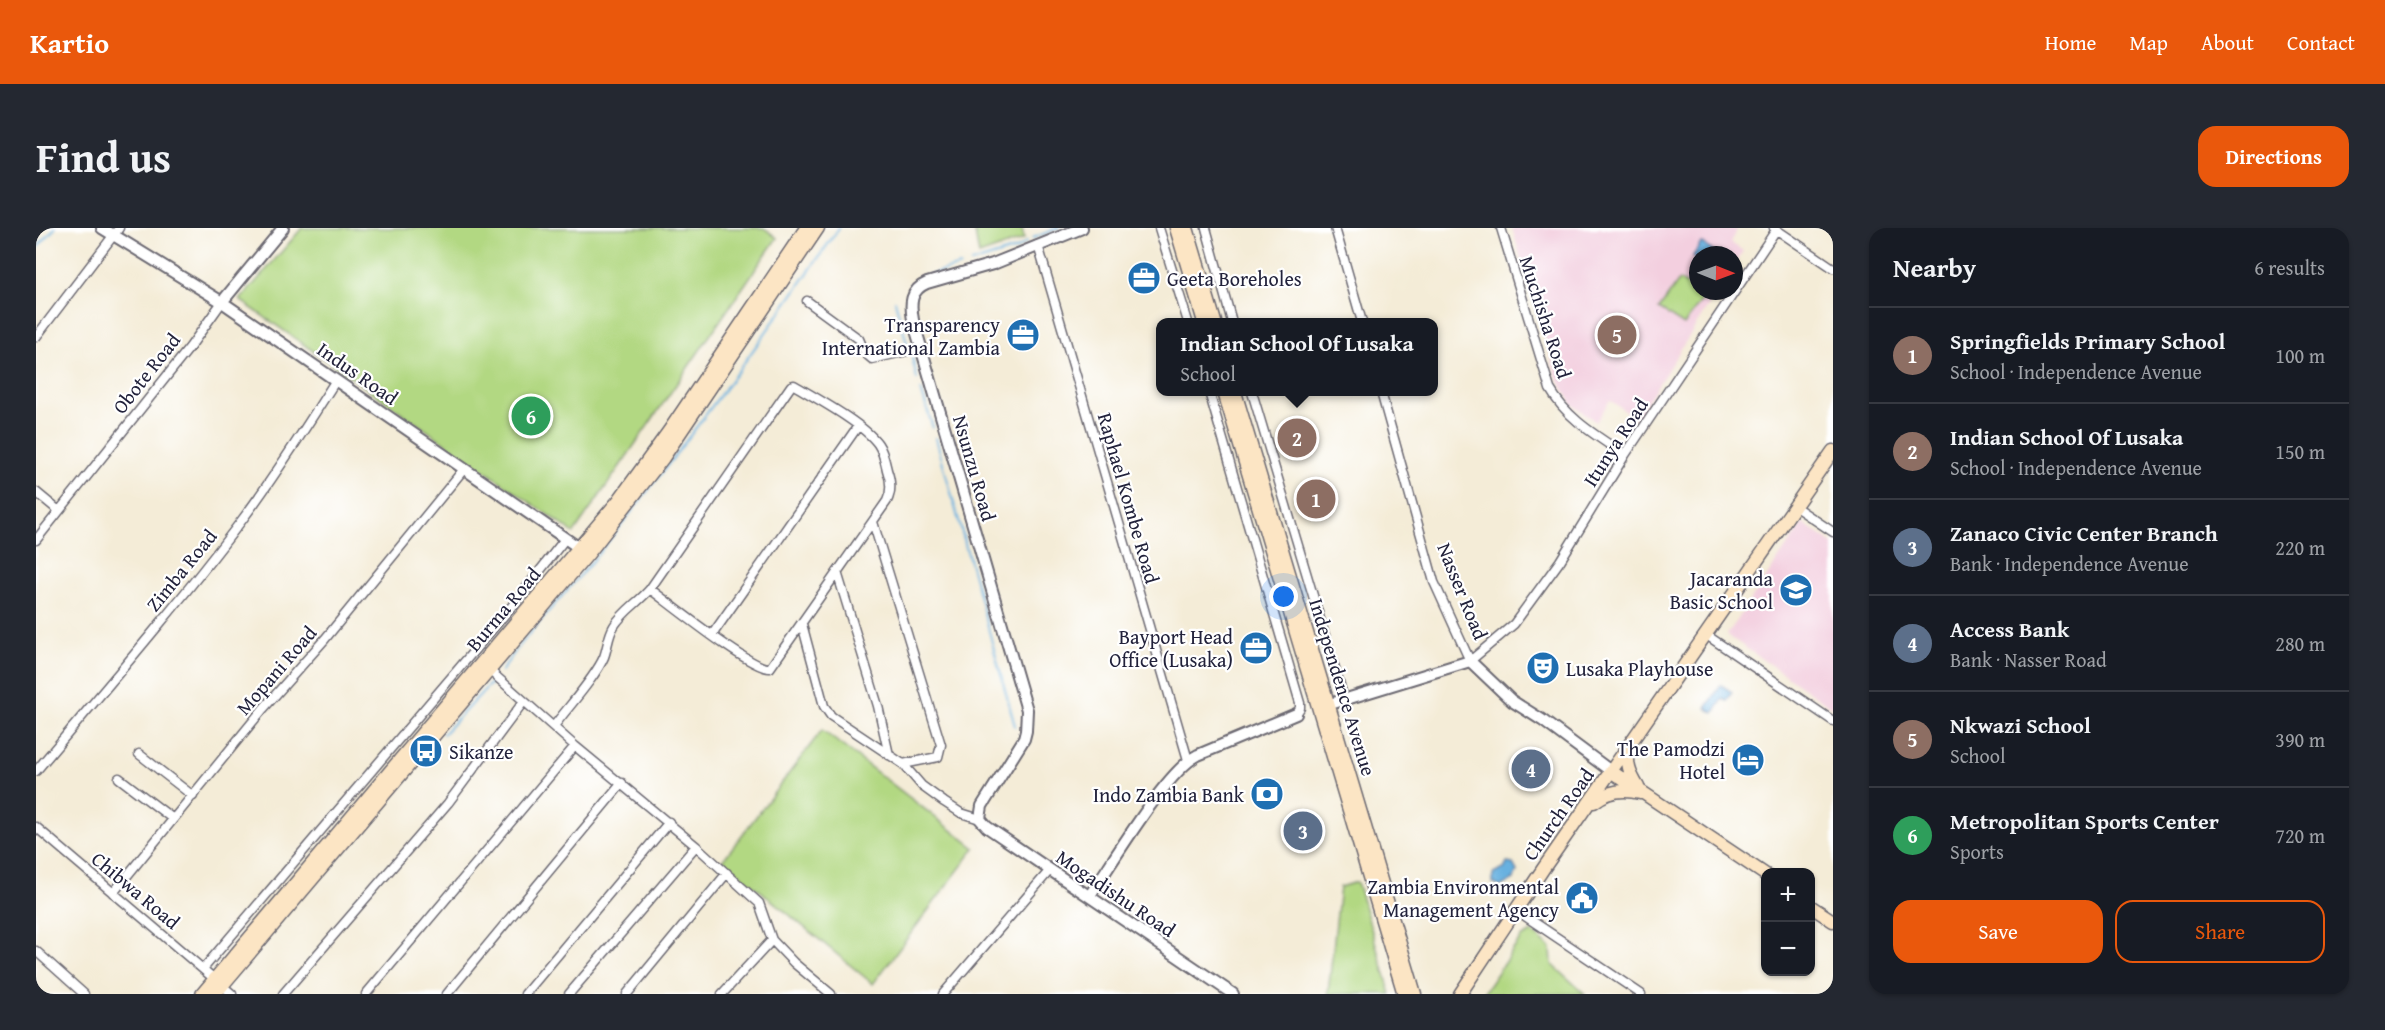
<!DOCTYPE html>
<html lang="en">
<head>
<meta charset="utf-8">
<style>
	body { margin:0; font-family:"Gentium Book Plus",serif; background:#242831; color:#f1f3f6 }
	.controls { position:absolute; right:18px; bottom:18px; display:grid; overflow:hidden; border-radius:12px; box-shadow:0 2px 4px #0004 }
	.controls button { width:54px; height:54px; display:grid; place-items:center; padding:0; border:0; border-bottom:2px solid #363941; background:#171b24; color:#f1f3f6; font:30px sans-serif }
	.compass { position:absolute; left:1653px; top:18px; width:54px; height:54px; border-radius:50%; background:#171b24; box-shadow:0 2px 4px #0004; rotate:91deg }
	.you { position:absolute; left:1248px; top:369px; width:21px; height:21px; margin:-15px; border:4px solid #fff; border-radius:50%; background:#1a73e8; box-shadow:0 0 0 9px #1a73e833 }
	.badge { display:grid; place-items:center; width:39px; height:39px; border-radius:50%; background:#ea580c; color:#fff; font-size:20px; font-weight:700 }
	.pin { position:absolute; translate:-50% -50%; border:3px solid #fff; box-shadow:0 2px 6px #0006 }
	.popup { position:absolute; left:1120px; top:90px; width:282px; height:78px; box-sizing:border-box; display:grid; place-content:center; border-radius:12px; background:#171b24; filter:drop-shadow(0 2px 4px #0005); font-size:20px; white-space:nowrap; color:#9ea1a6 }
	.popup b { font-size:22px; color:#f1f3f6 }
	.popup::after { content:''; position:absolute; left:50%; top:100%; margin-left:-12px; border:12px solid transparent; border-top-color:#171b24 }
	.list { margin:0; padding:0; list-style:none }
	h2 { display:flex; justify-content:space-between; align-items:center; height:78px; margin:0; padding:0 24px; font-size:26px }
	h2 small { font-size:20px; font-weight:400; color:#9ea1a6 }
	.list li { display:grid; grid-template-columns:39px 1fr auto; gap:18px; align-items:center; box-sizing:border-box; height:96px; padding:0 24px; border-top:2px solid #363941 }
	.list b { display:block; font-size:22px; white-space:nowrap }
	.list p { margin:0; font-size:20px; white-space:nowrap; color:#9ea1a6 }
	.list em { font-size:20px; font-style:normal; color:#9ea1a6 }
	.actions { display:flex; gap:12px; padding:18px 24px }
	.actions a { flex:1; padding:14px 0; border:2px solid #ea580c; border-radius:18px; text-align:center; font-size:21px; color:#ea580c }
	.actions .main { background:#ea580c; color:#fff }
	.map { position:relative; flex:none; width:1797px; height:766px; overflow:hidden; border-radius:18px }
	header { display:flex; align-items:center; gap:36px; box-sizing:border-box; height:84px; padding:0 30px; background:#ea580c; color:#fff }
	header strong { font-size:28px }
	nav { display:flex; gap:33px; margin-inline-start:auto; font-size:21px }
	.intro { display:flex; align-items:center; justify-content:space-between; box-sizing:border-box; height:144px; padding:0 36px }
	h1 { margin:0; font-size:42px }
	.button { padding:15px 27px; border-radius:18px; background:#ea580c; color:#fff; font-size:21px; font-weight:700 }
	main { display:flex; gap:36px; padding:0 36px }
	aside { flex:1; background:#171b24; border-radius:18px; box-shadow:0 2px 4px #0004 }
	.map>svg:first-child { display:block }
	.built { fill:#f3cfdf }
	.green { fill:#b2d882; stroke:#6a7d5e; stroke-width:1.5 }
	.water { fill:#67b1e0; stroke:#446a8e; stroke-width:1.5 }
	.lines { fill:none; stroke-linecap:round; stroke-linejoin:round }
	.stream { stroke:#67b1e0; stroke-width:2 }
	.minor-casing { stroke:#6c6972; stroke-width:11 }
	.tertiary-casing { stroke:#6c6972; stroke-width:14 }
	.secondary-casing { stroke:#6c6972; stroke-width:15 }
	.minor { stroke:#fff; stroke-width:8 }
	.tertiary { stroke:#fff; stroke-width:10 }
	.secondary { stroke:#fce5c4; stroke-width:12 }
	.labels { text-anchor:middle; dominant-baseline:central; stroke-width:4.5; stroke-linejoin:round; paint-order:stroke }
	.poi-label { font-size:20px; fill:#22223b; stroke:#fff; text-anchor:end }
	.street-label { font-size:20px; fill:#22223b; stroke:#fff }
</style>
</head>
<body>
<header>
<strong>Kartio</strong>
<nav><a>Home</a><a>Map</a><a>About</a><a>Contact</a></nav>
</header>
<div class="intro"><h1>Find us</h1><a class="button">Directions</a></div>
<main>
<div class="map">
<svg width="1797" height="766" viewBox="0 0 1797 766">
	<rect width="100%" height="100%" fill="#fff"/>
	<filter id="ink" filterUnits="userSpaceOnUse"><feTurbulence type="fractalNoise" baseFrequency=".0167" numOctaves="2"/><feDisplacementMap in="SourceGraphic" scale="12" xChannelSelector="R" yChannelSelector="G"/><feConvolveMatrix kernelMatrix="1 2 1 2 8 2 1 2 1" color-interpolation-filters="sRGB"/></filter>
	<filter id="wash" filterUnits="userSpaceOnUse"><feTurbulence type="fractalNoise" baseFrequency=".008" numOctaves="4" result="noise"/><feDisplacementMap in="SourceGraphic" scale="24" xChannelSelector="R" yChannelSelector="G"/><feGaussianBlur stdDeviation="1.35" result="paint"/><feColorMatrix in="noise" values="0 0 0 0 0 0 0 0 0 0 0 0 0 0 0 0 0 1.4 0 .05"/><feComposite in="paint" operator="in"/></filter>
	<g filter="url(#wash)">
		<rect width="100%" height="100%" fill="#f4ecd7"/>
		<path class="built" d="M1476,0H1702L1694,14L1707,23L1698,37V27H1662V63H1682L1600,191L1574,172L1560,194L1536,176L1521,150Z
			M1767,295L1797,316V480L1691,407Z"/>
		<path class="green" d="M266,0H728L741,10L538,305L204,72Z
			M938,0H986L988,11L943,27Z
			M1643,52L1668,69L1648,97L1623,81Z
			M786,502L939,620L837,756L687,632Z
			M1321,654L1355,766H1292L1304,659Z
			M1496,704L1515,720L1516,736L1549,766H1447L1485,710Z"/>
		<path class="water" d="M1665,15L1683,27H1662V32L1657,28Z
			M1685,457L1696,464L1691,473L1687,471L1678,485L1670,480Z
			M1471,635L1477,636L1481,643L1478,651L1464,659L1457,655V646L1468,641Z"/>
		<g class="lines">
			<path class="stream" d="M997,10L1022,0
				M0,21L19,0
				M935,35L980,21L991,14
				M881,51L924,38
				M859,73L872,119
				M876,129L881,151
				M885,162L897,200
				M900,210L979,498
				M465,444C493,401 531,365 563,325C647,220 727,111 803,0
				M407,506L457,453"/>
		</g>
	</g>
	<g filter="url(#ink)">
		<g class="lines">
			<g class="minor-casing">
				<path id="minor" d="M1123,0L1152,94
					M1170,0L1196,94
					M1299,0L1326,94
					M1465,0L1514,161C1531,191 1561,208 1589,227
					M1738,0L1797,40
					M1002,17L1152,532
					M771,73L823,111L829,125L836,131L885,120
					M0,109L83,0
					M1173,164L1264,475V480L1260,486
					M1216,164L1308,471
					M1345,164L1398,354L1434,433L1478,396L1524,333L1589,227L1740,2
					M0,264L23,283
					M1758,278L1797,304
					M837,294L905,517L902,529L867,536
					M0,312L154,119L186,74
					M801,344L842,478L853,527
					M766,396L788,478L795,488L867,536L886,558L908,574L925,585L944,591
					M1669,406L1797,493
					M676,407L822,198
					M453,442L539,518L660,618L723,675L736,712L758,735L795,766
					M518,498C532,479 559,450 568,429C572,418 572,408 578,398C588,382 602,375 614,361L755,158L758,157C780,170 828,196 842,216C847,223 849,233 851,242C855,253 856,263 851,273L734,440C717,443 632,374 614,361
					M103,526L157,568
					M0,543C70,460 141,378 206,292C240,247 270,199 300,152
					M83,550L137,591
					M0,599L196,766
					M77,665L227,481L289,411L428,241
					M1480,682L1605,766
					M0,723L48,766
					M167,741L476,378L529,311
					M247,766L412,575L488,473
					M330,766L539,518
					M411,766L586,555
					M489,766L633,594
					M533,766L660,618
					M591,766L691,645
					M686,766L736,712
					M907,766L1014,642"/>
			</g>
			<g class="tertiary-casing">
				<path id="tertiary" d="M66,0L186,74L549,324
					M1046,0L957,36L891,55C874,62 874,76 877,92L991,482L990,503L988,511L946,578L944,591L951,599L1197,766
					M186,74L247,0
					M1291,477L1434,433L1476,473L1506,492L1576,544
					M1054,667C1077,634 1130,543 1162,527L1260,486"/>
			</g>
			<g class="secondary-casing">
				<path id="secondary" d="M1140,0L1168,94
					M1151,0L1179,94
					M1188,164L1368,766
					M1199,164L1379,766
					M1594,520C1589,535 1594,546 1602,559
					M1576,544L1730,647
					M1558,574C1571,563 1588,561 1604,565
					M1774,678L1797,693
					M166,766L583,272L633,203L770,0
					M179,766L552,326L627,230L782,0
					M1424,766L1507,641L1797,223"/>
			</g>
			<use href="#minor" class="minor"/>
			<use href="#tertiary" class="tertiary"/>
			<use href="#secondary" class="secondary"/>
		</g>
	</g>
	<defs>
		<g id="office-disc" transform="scale(1.725)"><circle r="9.5" fill="#1f6fb2" stroke="#fff"/><path d="M-6-3h4V-5.5h4V-3h4V5H-6ZM-1-4.5V-3h2v-1.5ZM-6 0V1H6V0Z" fill="#fff"/></g>
		<g id="school-disc" transform="scale(1.725)"><circle r="9.5" fill="#1f6fb2" stroke="#fff"/><path d="M0-5L7-2L0 1L-7-2ZM-4 1L0 2.5L4 1V4Q0 6-4 4Z" fill="#fff"/></g>
		<g id="theatre-disc" transform="scale(1.725)"><circle r="9.5" fill="#1f6fb2" stroke="#fff"/><path d="M-5-5.5Q0-4 5-5.5V0Q5 5 0 6Q-5 5-5 0ZM-3.3-2.5H-1v1.5H-3.3ZM1-2.5H3.3v1.5H1ZM-2.8 1Q0 5.5 2.8 1Z" fill="#fff"/></g>
		<g id="bus-disc" transform="scale(1.725)"><circle r="9.5" fill="#1f6fb2" stroke="#fff"/><path d="M-5-6H5V4H4V6H2V4H-2V6H-4V4H-5ZM-3.5-4V0h7V-4ZM-3.5 1.2v1.5H-2V1.2ZM2 1.2v1.5H3.5V1.2Z" fill="#fff"/></g>
		<g id="hotel-disc" transform="scale(1.725)"><circle r="9.5" fill="#1f6fb2" stroke="#fff"/><path d="M-6-4.5h1.5V1H6V5H4.5V3h-9V5H-6ZM-4 0a1.8 1.8 0 1 1 3.6 0ZM.5 0V-2.5h3Q6-2.5 6 0Z" fill="#fff"/></g>
		<g id="bank-disc" transform="scale(1.725)"><circle r="9.5" fill="#1f6fb2" stroke="#fff"/><path d="M-6-4H6V4H-6ZM0-2.3a2.3 2.3 0 1 0 0 4.6a2.3 2.3 0 1 0 0-4.6Z" fill="#fff"/></g>
		<g id="civic-disc" transform="scale(1.725)"><circle r="9.5" fill="#1f6fb2" stroke="#fff"/><path d="M-.6-6.5H3V-4.5H.6V-3L4-1V1h2V6H-6V1h2V-1L-.6-3ZM-1.2 2.5V6h2.4V2.5Z" fill="#fff"/></g>
	</defs>
	<g fill-rule="evenodd">
		<use href="#office-disc" x="1108" y="50"/>
		<use href="#office-disc" x="987" y="107"/>
		<use href="#school-disc" x="1760" y="362"/>
		<use href="#office-disc" x="1220" y="420"/>
		<use href="#theatre-disc" x="1507" y="440"/>
		<use href="#bus-disc" x="390" y="523"/>
		<use href="#hotel-disc" x="1712" y="532"/>
		<use href="#bank-disc" x="1231" y="566"/>
		<use href="#civic-disc" x="1546" y="670"/>
	</g>
	<g class="labels">
		<g class="poi-label">
			<text x="1131" y="50" text-anchor="start">Geeta Boreholes</text>
			<text x="964" y="96">Transparency<tspan x="964" dy="23">International Zambia</tspan></text>
			<text x="1737" y="350">Jacaranda<tspan x="1737" dy="23">Basic School</tspan></text>
			<text x="1197" y="408">Bayport Head<tspan x="1197" dy="23">Office (Lusaka)</tspan></text>
			<text x="1530" y="440" text-anchor="start">Lusaka Playhouse</text>
			<text x="1689" y="520">The Pamodzi<tspan x="1689" dy="23">Hotel</tspan></text>
			<text x="413" y="523" text-anchor="start">Sikanze</text>
			<text x="1208" y="566">Indo Zambia Bank</text>
			<text x="1523" y="658">Zambia Environmental<tspan x="1523" dy="23">Management Agency</tspan></text>
		</g>
		<g class="street-label">
			<text transform="translate(1510 89) rotate(72)">Muchisha Road</text>
			<text transform="translate(110 145) rotate(-52)">Obote Road</text>
			<text transform="translate(322 145) rotate(35)">Indus Road</text>
			<text transform="translate(1579 214) rotate(-57)">Itunya Road</text>
			<text transform="translate(939 240) rotate(74)">Nsunzu Road</text>
			<text transform="translate(1093 270) rotate(74)">Raphael Kombe Road</text>
			<text transform="translate(145 342) rotate(-51)">Zimba Road</text>
			<text transform="translate(1427 363) rotate(68)">Nasser Road</text>
			<text transform="translate(467 381) rotate(-50)">Burma Road</text>
			<text transform="translate(240 442) rotate(-49)">Mopani Road</text>
			<text transform="translate(1307 459) rotate(73)">Independence Avenue</text>
			<text transform="translate(1522 586) rotate(-55)">Church Road</text>
			<text transform="translate(100 662) rotate(40)">Chibwa Road</text>
			<text transform="translate(1080 665) rotate(34)">Mogadishu Road</text>
		</g>
	</g>
</svg>
<div class="controls">
<button>+</button>
<button>−</button>
</div>
<svg class="compass" viewBox="-18 -18 36 36"><path d="M0-13l5 13h-10z" fill="#e53935"/><path d="M0 13l5-13h-10z" fill="#9ea1a6"/></svg>
<div class="you"></div>
<div class="pin badge" style="left:1280px;top:271px;background:#8d6e63">1</div>
<div class="pin badge" style="left:1261px;top:210px;background:#8d6e63">2</div>
<div class="popup"><b>Indian School Of Lusaka</b>School</div>
<div class="pin badge" style="left:1267px;top:603px;background:#5c6f8a">3</div>
<div class="pin badge" style="left:1495px;top:541px;background:#5c6f8a">4</div>
<div class="pin badge" style="left:1581px;top:107px;background:#8d6e63">5</div>
<div class="pin badge" style="left:495px;top:188px;background:#2e9e5b">6</div>
</div>
<aside>
<h2>Nearby<small>6 results</small></h2>
<ul class="list">
<li><span class="badge" style="background:#8d6e63">1</span><div><b>Springfields Primary School</b><p>School · Independence Avenue</p></div><em>100 m</em></li>
<li><span class="badge" style="background:#8d6e63">2</span><div><b>Indian School Of Lusaka</b><p>School · Independence Avenue</p></div><em>150 m</em></li>
<li><span class="badge" style="background:#5c6f8a">3</span><div><b>Zanaco Civic Center Branch</b><p>Bank · Independence Avenue</p></div><em>220 m</em></li>
<li><span class="badge" style="background:#5c6f8a">4</span><div><b>Access Bank</b><p>Bank · Nasser Road</p></div><em>280 m</em></li>
<li><span class="badge" style="background:#8d6e63">5</span><div><b>Nkwazi School</b><p>School</p></div><em>390 m</em></li>
<li><span class="badge" style="background:#2e9e5b">6</span><div><b>Metropolitan Sports Center</b><p>Sports</p></div><em>720 m</em></li>
</ul>
<div class="actions"><a class="main">Save</a><a>Share</a></div>
</aside>
</main>
</body>
</html>
